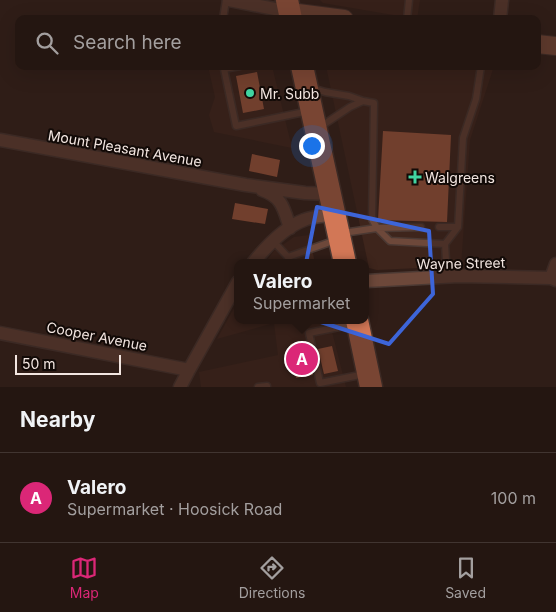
<!DOCTYPE html>
<html lang="en">
<head>
<meta charset="utf-8">
<style>
	body { margin:0; font-family:Inter,sans-serif; background:#30231f; color:#f1f3f6 }
	.scale { position:absolute; left:15px; bottom:12px; width:106px; box-sizing:border-box; padding-left:5px; border:2px solid #f3e6e1; border-top:0; font-size:14px; line-height:18px; white-space:nowrap; color:#f3e6e1; -webkit-text-stroke:4px #120a07; paint-order:stroke }
	.you { position:absolute; left:311px; top:145px; width:18px; height:18px; margin:-12px; border:4px solid #fff; border-radius:50%; background:#1a73e8; box-shadow:0 0 0 8px #1a73e833 }
	.badge { display:grid; place-items:center; width:32px; height:32px; border-radius:50%; background:#db2777; color:#fff; font-size:16px; font-weight:700 }
	.pin { position:absolute; translate:-50% -50%; border:2px solid #fff; box-shadow:0 1px 5px #0006 }
	.popup { position:absolute; left:234px; top:259px; width:135px; height:65px; box-sizing:border-box; display:grid; place-content:center; border-radius:10px; background:#241611; filter:drop-shadow(0 1px 4px #0005); font-size:16px; white-space:nowrap; color:#a39f9f }
	.popup b { font-size:19px; color:#f1f3f6 }
	.popup::after { content:''; position:absolute; left:50%; top:100%; margin-left:-10px; border:10px solid transparent; border-top-color:#241611 }
	.list { margin:0; padding:0; list-style:none }
	h2 { display:flex; justify-content:space-between; align-items:center; height:65px; margin:0; padding:0 20px; font-size:21px }
	h2 small { font-size:16px; font-weight:400; color:#a39f9f }
	.list li { display:grid; grid-template-columns:32px 1fr auto; gap:15px; align-items:center; box-sizing:border-box; height:90px; padding:0 20px; border-top:1px solid #413531 }
	.list b { display:block; font-size:19px; white-space:nowrap }
	.list p { margin:0; font-size:16px; white-space:nowrap; color:#a39f9f }
	.list em { font-size:16px; font-style:normal; color:#a39f9f }
	.icon { flex:none; width:28px; height:28px; fill:none; stroke:currentColor; stroke-width:2; stroke-linecap:round; stroke-linejoin:round }
	.map { position:relative; flex:none; width:556px; height:387px; overflow:hidden }
	.search { position:absolute; background:#241611; box-shadow:0 5px 20px #0002; left:15px; right:15px; top:15px; height:55px; display:flex; align-items:center; gap:12px; box-sizing:border-box; padding:0 18px; border-radius:10px; color:#a39f9f; font-size:19px }
	.sheet { height:155px; background:#241611 }
	nav { display:flex; justify-content:space-around; align-items:center; box-sizing:border-box; height:70px; border-top:1px solid #413531; background:#241611; font-size:14px; color:#a39f9f }
	nav a { display:grid; justify-items:center; gap:2px }
	nav .on { color:#db2777 }
	.map>svg:first-child { display:block }
	.built { fill:#3e251c }
	.building { fill:#c26847 }
	.lines { fill:none; stroke-linecap:round; stroke-linejoin:round }
	.lane-casing { stroke:#4b3933; stroke-width:9 }
	.street-casing { stroke:#4b3933; stroke-width:15 }
	.secondary-casing { stroke:#4b3933; stroke-width:20 }
	.highway-casing { stroke:#4b3933; stroke-width:25 }
	.lane { stroke:#6d483a; stroke-width:6 }
	.street { stroke:#6d483a; stroke-width:12 }
	.secondary { stroke:#965b46; stroke-width:18 }
	.highway { stroke:#d27756; stroke-width:22 }
	.marked { fill:none; stroke:#3d65d9; stroke-width:4; stroke-linejoin:round }
	.poi-dot { fill:#41d4a1; stroke:#120a07; stroke-width:2 }
	.labels { text-anchor:middle; dominant-baseline:central; stroke-width:4; stroke-linejoin:round; paint-order:stroke }
	.poi-label { font-size:14px; fill:#f3e6e1; stroke:#120a07; text-anchor:start }
	.street-label { font-size:14px; fill:#f3e6e1; stroke:#120a07 }
</style>
</head>
<body>
<div class="map">
<svg width="556" height="387" viewBox="0 0 556 387">
	<rect width="100%" height="100%" fill="#301d17"/>
	<path class="built" d="M320,0H420L417,19L323,3Z
		M208,66H272L292,148L214,132L209,115L215,97Z
		M326,66H494L470,140L461,266L377,270L369,268Z
		M309,235L315,263H265L274,251L294,237Z
		M238,301V320H329L346,387H201L199,372L278,355L274,323L217,339Z"/>
	<path class="building" d="M257,72L264,109L243,113L236,76Z
		M383,131L451,135L447,222L378,220Z
		M252,154L280,160L277,177L249,171Z
		M235,203L268,209L265,224L232,219Z
		M306,341L313,375L296,378L290,344Z
		M332,346L338,371L324,374L318,349Z"/>
	<g class="lines">
		<g class="lane-casing">
			<path id="lane" d="M223,19L226,0
				M407,19L409,0
				M240,66L224,69L236,126L309,111
				M312,88L325,92L349,96L363,101L374,103L372,219L377,228L421,227
				M320,127L350,107L363,101
				M439,227H458
				M343,233L377,228L390,241L445,244
				M273,241L288,257
				M289,263L288,257L336,240
				M447,277L445,244L458,227L463,138L476,99L481,66
				M354,324L309,333L320,383L365,374
				M258,387L267,386V387"/>
		</g>
		<g class="street-casing">
			<path id="street" d="M229,0L290,12
				M500,19L502,0
				M0,140L246,185L305,193L331,194
				M262,190C283,197 284,210 290,228
				M253,263C265,248 285,227 304,220C313,216 325,216 335,214
				M551,278L556,264
				M366,281L459,276L551,278L556,280
				M0,333L189,370
				M180,387L189,370L238,282"/>
		</g>
		<g class="secondary-casing">
			<path id="secondary" d="M290,12L344,19
				M537,44L556,46"/>
		</g>
		<g class="highway-casing">
			<path id="highway" d="M287,0L291,19
				M302,66L345,263
				M357,320L371,387"/>
		</g>
		<use href="#lane" class="lane"/>
		<use href="#street" class="street"/>
		<use href="#secondary" class="secondary"/>
		<use href="#highway" class="highway"/>
	</g>
	<path d="M0 0H556V387H0ZM317,207L429,231L433,294L389,344L296,314Z" fill="#301d17" fill-opacity=".55" fill-rule="evenodd"/>
	<path class="marked" d="M317,207L429,231L433,294L389,344L296,314Z"/>
	<g class="poi-dot">
		<circle cx="250" cy="93" r="5"/>
		<path d="M412.5 169.5h5v5h5v5h-5v5h-5v-5h-5v-5h5z"/>
	</g>
	<g class="labels">
		<g class="poi-label">
			<text x="260" y="93">Mr. Subb</text>
			<text x="425" y="177">Walgreens</text>
		</g>
		<g class="street-label">
			<text transform="translate(125 148) rotate(10)">Mount Pleasant Avenue</text>
			<text transform="translate(461 263) rotate(-1)">Wayne Street</text>
			<text transform="translate(97 336) rotate(11)">Cooper Avenue</text>
		</g>
	</g>
</svg>
<div class="scale">50 m</div>
<div class="you"></div>
<div class="pin badge" style="left:302px;top:359px">A</div>
<div class="popup"><b>Valero</b>Supermarket</div>
<div class="search"><svg class="icon" aria-label="search" viewBox="0 0 24 24"><circle cx="10" cy="10" r="6"/><path d="M15 15l6 6"/></svg>Search here</div>
</div>
<section class="sheet">
<h2>Nearby<small></small></h2>
<ul class="list">
<li><span class="badge">A</span><div><b>Valero</b><p>Supermarket · Hoosick Road</p></div><em>100 m</em></li>
</ul>
</section>
<nav>
<a class="on"><svg class="icon" aria-label="map" viewBox="0 0 24 24"><path d="M3 6l6-2 6 2 6-2v14l-6 2-6-2-6 2zM9 4v14M15 6v14"/></svg>Map</a>
<a><svg class="icon" aria-label="directions" viewBox="0 0 24 24"><path d="M12 3l9 9-9 9-9-9zM9 14v-3h6M13 9l2 2-2 2"/></svg>Directions</a>
<a><svg class="icon" aria-label="saved" viewBox="0 0 24 24"><path d="M7 4h10v16l-5-4-5 4z"/></svg>Saved</a>
</nav>
</body>
</html>
